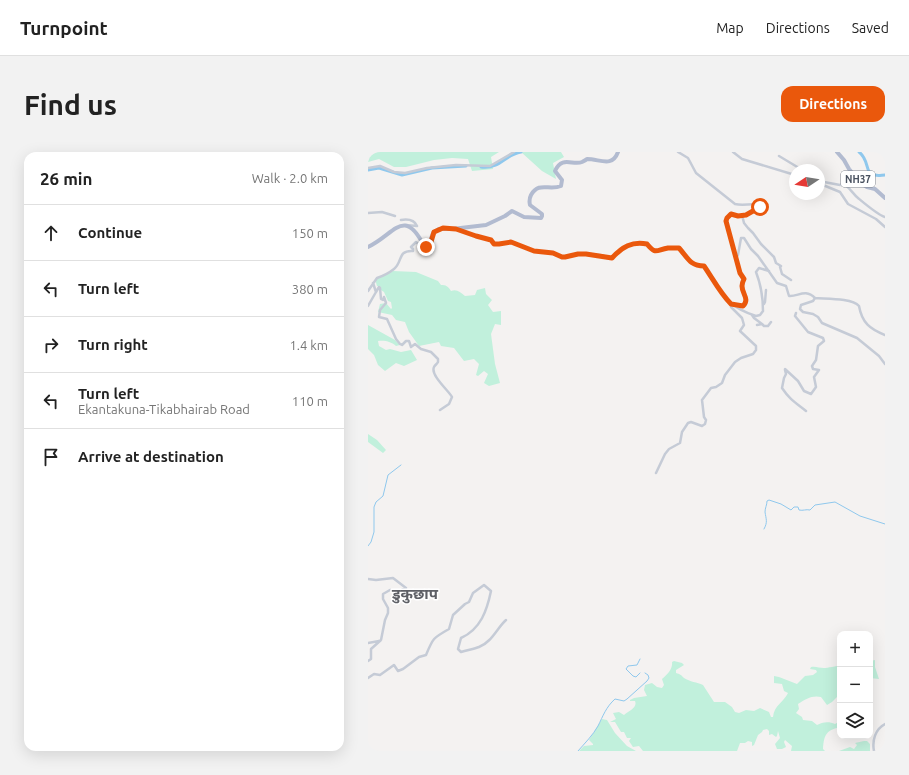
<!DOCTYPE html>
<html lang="en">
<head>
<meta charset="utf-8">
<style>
	body { margin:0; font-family:Ubuntu,"Noto Sans Devanagari",sans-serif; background:#f2f2f2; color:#222 }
	.controls { position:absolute; right:12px; bottom:12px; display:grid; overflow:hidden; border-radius:8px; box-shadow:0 4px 16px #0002 }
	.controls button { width:36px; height:36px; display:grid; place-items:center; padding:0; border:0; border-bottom:1px solid #e0e0e0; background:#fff; color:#222; font:20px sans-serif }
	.compass { position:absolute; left:421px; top:12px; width:36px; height:36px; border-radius:50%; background:#fff; box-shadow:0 4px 16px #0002; rotate:258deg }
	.stop { position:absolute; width:12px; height:12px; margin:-9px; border:3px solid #ea580c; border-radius:50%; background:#fff }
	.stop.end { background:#ea580c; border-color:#fff; box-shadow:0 1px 4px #0008 }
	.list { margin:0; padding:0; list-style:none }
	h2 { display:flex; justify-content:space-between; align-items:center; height:52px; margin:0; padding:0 16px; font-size:17px }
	h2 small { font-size:13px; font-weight:400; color:#767676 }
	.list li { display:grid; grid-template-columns:26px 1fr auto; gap:12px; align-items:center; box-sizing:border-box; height:56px; padding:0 16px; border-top:1px solid #e0e0e0 }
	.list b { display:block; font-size:15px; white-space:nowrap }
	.list p { margin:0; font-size:13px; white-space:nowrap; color:#767676 }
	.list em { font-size:13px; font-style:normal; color:#767676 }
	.icon { flex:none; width:22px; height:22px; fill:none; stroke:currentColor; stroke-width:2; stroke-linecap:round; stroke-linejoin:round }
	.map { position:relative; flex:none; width:517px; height:599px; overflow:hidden; border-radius:12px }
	header { display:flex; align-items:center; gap:24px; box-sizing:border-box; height:56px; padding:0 20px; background:#fff; border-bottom:1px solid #e0e0e0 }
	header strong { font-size:19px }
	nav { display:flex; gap:22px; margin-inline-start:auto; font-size:14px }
	.intro { display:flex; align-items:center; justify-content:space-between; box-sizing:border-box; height:96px; padding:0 24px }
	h1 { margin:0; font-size:28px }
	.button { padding:10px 18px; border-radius:12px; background:#ea580c; color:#fff; font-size:14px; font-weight:700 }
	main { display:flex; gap:24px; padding:0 24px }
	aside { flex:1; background:#fff; border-radius:12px; box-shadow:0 4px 16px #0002 }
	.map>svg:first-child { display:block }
	.green { fill:#c1f0dc }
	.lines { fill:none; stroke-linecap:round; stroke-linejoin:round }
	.stream { stroke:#8fc8ed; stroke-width:1 }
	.river { stroke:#8fc8ed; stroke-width:3 }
	.minor { stroke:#c5cbd6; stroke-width:2.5 }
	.major { stroke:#b2bbd0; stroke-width:4 }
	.route { stroke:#ea580c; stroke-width:5 }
	.labels { text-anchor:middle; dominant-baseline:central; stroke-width:3; stroke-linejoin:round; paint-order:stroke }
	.shield { fill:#fff; stroke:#80858f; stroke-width:1 }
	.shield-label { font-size:10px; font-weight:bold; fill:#49515f }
	.district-label { font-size:15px; font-weight:bold; fill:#5e6066; stroke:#fff }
</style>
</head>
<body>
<header>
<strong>Turnpoint</strong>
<nav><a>Map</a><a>Directions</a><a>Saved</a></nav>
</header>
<div class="intro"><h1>Find us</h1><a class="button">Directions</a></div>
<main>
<aside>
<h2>26 min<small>Walk · 2.0 km</small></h2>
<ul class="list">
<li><svg class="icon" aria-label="ahead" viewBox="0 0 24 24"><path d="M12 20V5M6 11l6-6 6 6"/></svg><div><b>Continue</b></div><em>150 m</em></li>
<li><svg class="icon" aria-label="left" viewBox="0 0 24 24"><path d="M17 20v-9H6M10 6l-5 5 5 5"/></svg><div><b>Turn left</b></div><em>380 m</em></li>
<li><svg class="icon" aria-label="right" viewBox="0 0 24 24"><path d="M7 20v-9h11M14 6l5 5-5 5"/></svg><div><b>Turn right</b></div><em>1.4 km</em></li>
<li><svg class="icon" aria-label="left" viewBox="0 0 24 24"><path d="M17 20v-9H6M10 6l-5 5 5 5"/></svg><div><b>Turn left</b><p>Ekantakuna-Tikabhairab Road</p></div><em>110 m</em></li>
<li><svg class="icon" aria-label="arrive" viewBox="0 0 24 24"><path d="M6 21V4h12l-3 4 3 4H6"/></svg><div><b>Arrive at destination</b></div></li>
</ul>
</aside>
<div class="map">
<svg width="517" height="599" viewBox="0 0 517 599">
	<rect width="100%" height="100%" fill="#f4f2f1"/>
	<path class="green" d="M0,0H131L123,5L125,17L104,19L100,7L84,6L66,8L38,15H26L11,7L0,10Z
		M153,0H193L196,5L185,11L188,27L174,19Z
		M25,119L48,120L70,129L73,133C78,133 80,134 83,139C89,137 92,140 97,144L107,143L109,138L117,136L118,142L124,148L120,153L125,160L133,159V173L127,172L123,182L127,212L132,231L121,234L116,231L120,222L116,219L110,224L108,223L111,212L106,207L96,209L86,196L73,194L71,190L51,194L41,180L37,170L28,168L24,163L10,160L12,152L18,151L23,157L24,156L23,150L20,149L16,140L13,138L12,134H9L7,127Z
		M0,173L27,188L32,193L28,194C24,190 17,188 10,189L11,194L18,198L22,197L33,200L43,198L49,208L36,214L28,211L17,219L10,213L6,203L0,197Z
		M0,282L9,288L18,298L15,301L0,290Z
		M507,508V515L511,527L502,526V509Z
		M306,509L314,511L316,513L308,518V521C312,522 313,523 316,526C322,530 329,530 335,533L346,550H357L364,555L367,560L371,561L378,558L386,559L392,556L401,560L403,565H405C406,553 416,550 420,541L416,539L414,532L406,531V524L411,525L429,532L437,524L445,523L449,520L448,518L442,517L443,515C448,514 451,516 456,516C459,516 469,514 472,513V542L464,550L459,553L453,545C444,543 438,547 430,552L431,557L428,561L434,565L435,568L444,569L449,573C454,570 461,569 467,572L472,569V579L469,576C457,579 456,585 455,597L457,599H461H423L424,594L417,588L416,590L418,595L414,597H409L407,592L412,586L410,579L409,584L408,585L404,582L401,583V579L399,577L395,578L394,580L390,583L386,593L384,594V590L380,589L377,591H372L369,599H275L271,594L265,595L261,589L263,586H259L256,580H253L247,570H242L248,567L245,561L251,560L256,563C260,559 270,556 267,549H262V548L266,546L279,544L276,538L277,533L284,531L289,535L294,536L296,533L294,527C299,523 305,517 304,510Z
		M234,567L239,568L247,581L259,594L268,599H211L216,594L225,593V592L221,588Z
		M496,589H499L502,592V599H471L482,595L486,597L489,593L487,591Z"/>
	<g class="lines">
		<path class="stream" d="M396,377C400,370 398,367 397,360C397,356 399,353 399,349L401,348L413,352L423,358L426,355H430L431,358C435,359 438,357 442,358L447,353L467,350L492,364L517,372
			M0,394L3,390L6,380V355L8,350L15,344L20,323L33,313
			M272,507L269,513L260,514L258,517L265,524L268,525L272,521
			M210,599C217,591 225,583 230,574C235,564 238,555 247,547L256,549L259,547L279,529L281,526L280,523L277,521"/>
		<path class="river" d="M491,0C502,8 496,22 507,23C510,24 514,23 517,23
			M113,15C133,17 136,3 153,0
			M0,18L11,16L34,23L64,16L98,14"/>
		<path class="minor" d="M310,0L320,6L328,21L367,52C375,54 384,51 393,53L392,55L378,63L370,64L363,61L359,65L358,69L368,105L370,103L373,86H376L383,97L390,104L409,131L418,134L421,144C430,145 437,136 447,146C458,147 484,146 491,154C494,171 502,177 517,183
			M365,0L374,7L427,23
			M411,4L431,16L439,15L442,18
			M0,16L12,14L26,20L37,21L59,16L88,13L122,14L146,0
			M451,24L456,30L472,33L476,32C482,36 485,42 490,46C496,51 510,63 517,65
			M451,28L455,33L472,40L480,52L508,67L517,75
			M0,61L14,60L27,64
			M374,63L376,71L380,76L385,81L393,92L406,105L408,111L413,114L412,115L414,122L423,128
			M33,68C39,67 46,67 49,74L38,73
			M90,77L108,84L123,88L126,92H131L143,90L166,99L185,101L194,105H197L210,102H219L232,103L244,106C254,95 265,89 279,92C288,103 288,98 300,96C303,96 307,96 311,97L317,105L328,114H336C353,139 356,154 388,164L392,163L395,159C395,146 393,133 388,120L391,116L401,119
			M0,139L9,126C15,124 21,121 26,117C35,110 29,98 45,99V97L43,95L48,90L56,97L60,95
			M8,140L11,135L12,136L13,147L15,148L16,145L18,151L12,158L11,165L19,167L28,187L32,192L34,193L38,189H41L43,195L47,192L53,197L63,200L70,207V210C69,212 67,213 66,215C62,223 81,239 84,245L81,252L72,258
			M447,146L445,149L433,153L432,157L435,160L445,162L450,165L454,171L489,186L511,204L517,212
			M366,152L375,154C382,147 374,141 374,134C374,131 375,129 376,127L372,121L368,105
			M396,152L397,150L398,138
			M0,154L8,140L5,131
			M428,161L427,164L440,180L455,186L456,189L450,194L448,208L444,214L445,217L451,218L446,225L448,235L443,242L436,239L430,229L417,217V218L418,222L416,226L414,236C422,248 428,251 438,259
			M384,163L386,166L394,172L389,173
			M394,172L396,174H400L403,170
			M288,321L297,302L301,297L312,291L314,280L320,271L323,270L334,274L337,272L338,268L336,265L334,248L343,236L348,235L354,231L357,223L367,210L373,206L385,202L388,198V194L372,179L376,173L374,166L363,155V153
			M0,427L8,428L25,426L38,436L29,440L22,438L15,442V447L20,456V461L17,468L13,488L3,497V507L0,509
			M0,491L11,489L13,488
			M0,526L6,522L12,523L26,513L30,519L35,517L51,505L58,503C65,486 65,486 81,477L85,463L97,452L101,450L105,441L116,433L123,439C119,458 113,477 93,486L90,497L93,500C99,498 106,497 111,495C124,490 129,476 138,468
			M506,599C504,589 507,577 517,572"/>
		<path class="major" d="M469,0L476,8L481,17L492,30L499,35L507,37L517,46
			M0,95C26,83 36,54 56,94L60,95L65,81L71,77H84L118,73L137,64L144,59L156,65L173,66L174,64V62L162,53C161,49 161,47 163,43C171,29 181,39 193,34L194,28L187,19C194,3 205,14 214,10C216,9 218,8 219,7C232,7 244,16 250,0"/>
	</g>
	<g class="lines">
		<path class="route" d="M58,95L62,93L66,80L75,76L88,77L108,84L123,88L126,92H131L143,90L166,99L185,101L194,105H197L210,102H218L244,106C254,95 264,89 279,92C288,103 288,98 300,96C303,96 307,96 311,96C320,106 322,114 336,114C345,127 352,141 363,152L375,154C382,147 374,142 374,134C374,131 375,129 376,127L372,121L358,69L359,66L363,62L370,64L378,63L392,55"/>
	</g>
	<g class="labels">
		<rect class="shield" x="473" y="19" width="34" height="16" rx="3"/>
		<g class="shield-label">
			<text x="490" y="27">NH37</text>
		</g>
		<g class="district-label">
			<text x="47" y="441">डुकुछाप</text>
		</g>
	</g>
</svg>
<div class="controls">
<button>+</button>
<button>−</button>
<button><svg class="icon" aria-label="layers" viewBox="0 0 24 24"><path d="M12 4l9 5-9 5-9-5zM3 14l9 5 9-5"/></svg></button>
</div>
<svg class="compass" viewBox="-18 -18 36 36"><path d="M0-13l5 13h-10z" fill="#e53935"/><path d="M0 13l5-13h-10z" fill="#767676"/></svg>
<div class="stop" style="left:392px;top:55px"></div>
<div class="stop end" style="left:58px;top:95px"></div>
</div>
</main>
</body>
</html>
